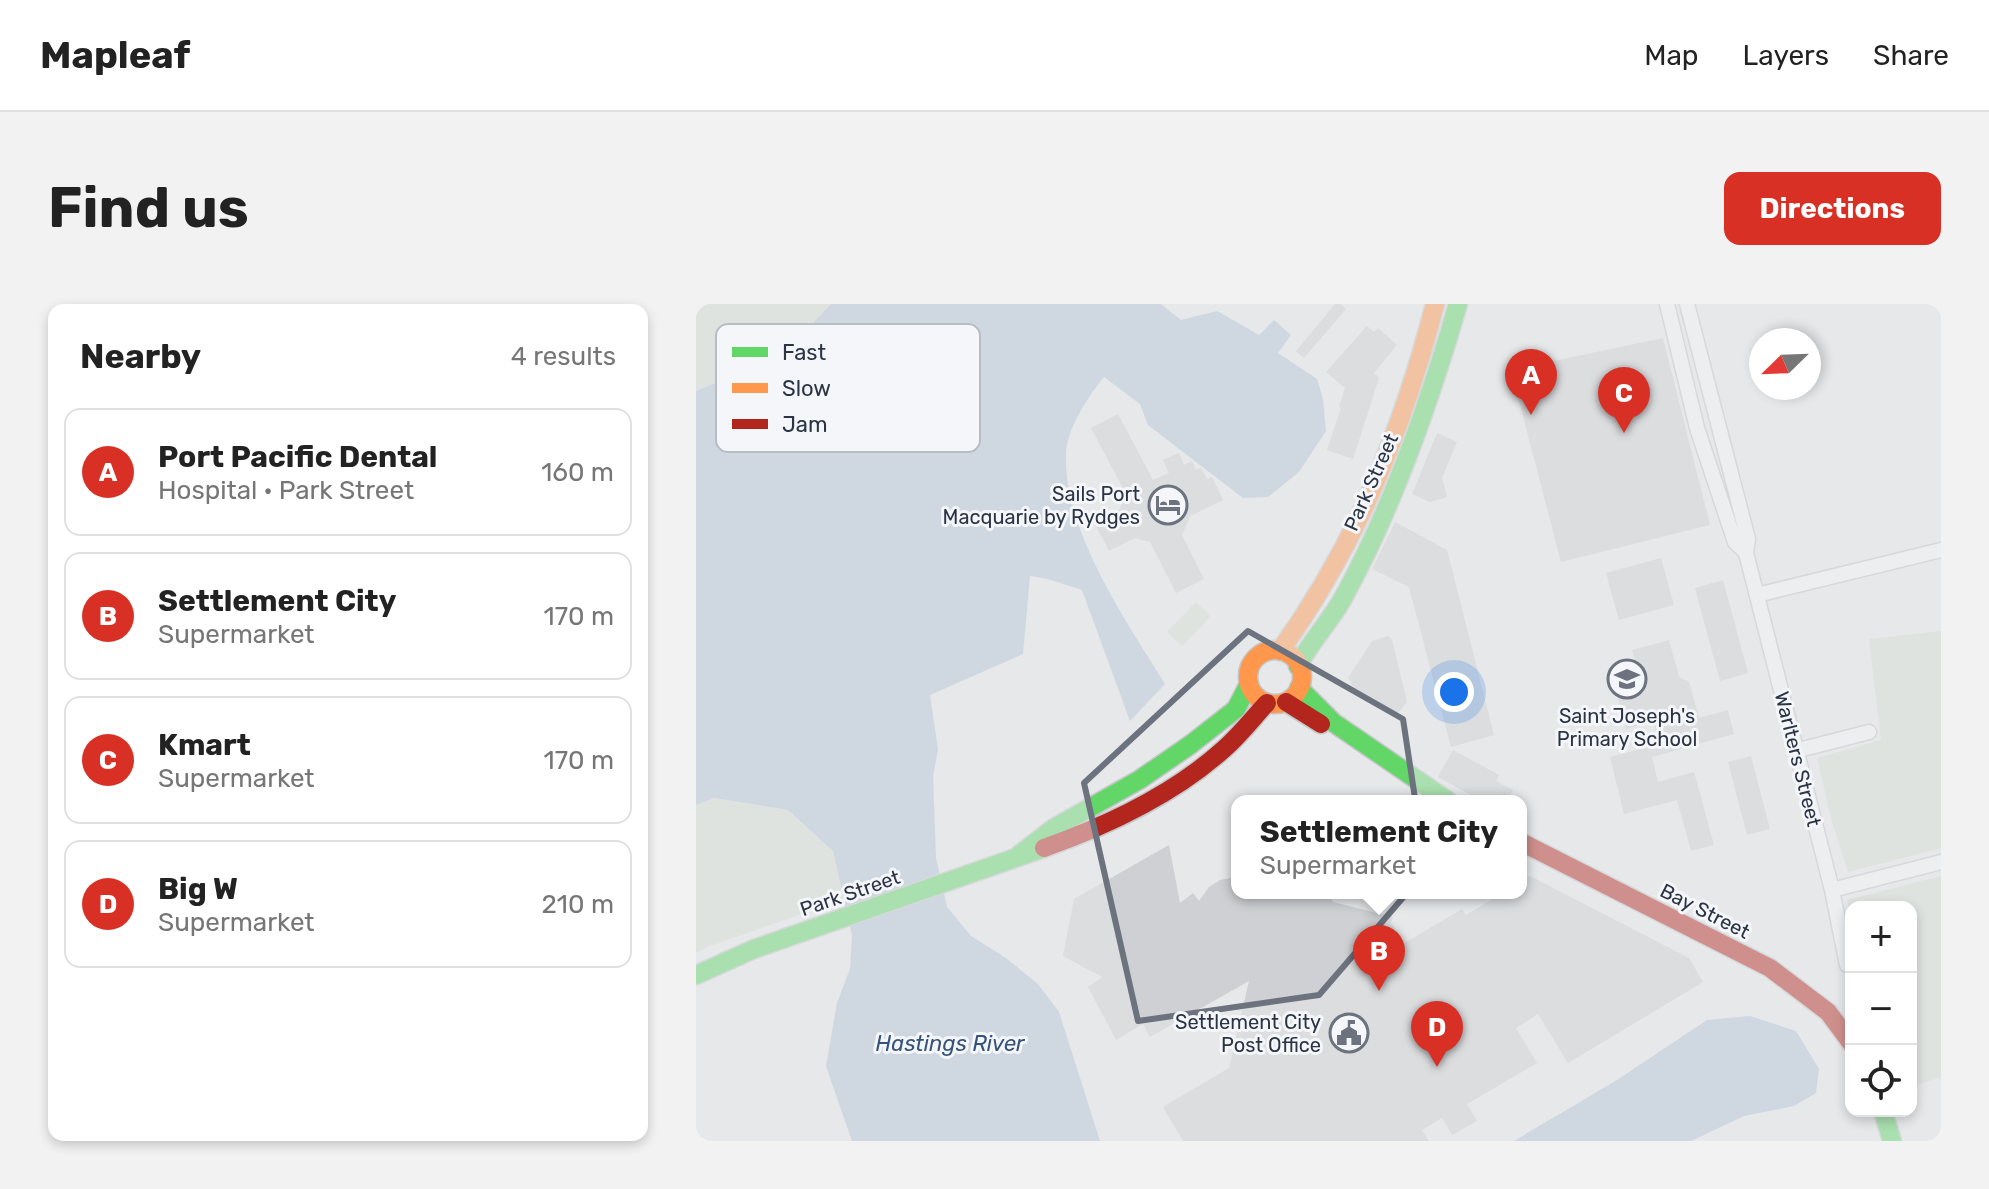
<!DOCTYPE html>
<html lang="en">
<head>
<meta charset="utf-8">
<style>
	body { margin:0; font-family:Rubik,sans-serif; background:#f2f2f2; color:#222 }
	.controls { position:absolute; right:24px; bottom:24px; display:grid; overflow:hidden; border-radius:16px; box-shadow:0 4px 12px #0003 }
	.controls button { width:72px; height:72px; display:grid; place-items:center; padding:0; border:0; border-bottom:2px solid #e0e0e0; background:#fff; color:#222; font:40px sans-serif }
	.compass { position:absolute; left:1053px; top:24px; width:72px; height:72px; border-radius:50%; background:#fff; box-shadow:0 4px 12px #0003; rotate:247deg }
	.you { position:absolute; left:758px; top:388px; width:28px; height:28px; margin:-20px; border:6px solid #fff; border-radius:50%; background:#1a73e8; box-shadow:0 0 0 12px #1a73e833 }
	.badge { display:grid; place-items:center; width:52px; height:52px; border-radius:50%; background:#d93025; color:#fff; font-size:26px; font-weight:700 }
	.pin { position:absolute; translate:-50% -66px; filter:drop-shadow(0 2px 4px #0008) }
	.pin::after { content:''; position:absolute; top:42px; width:28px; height:24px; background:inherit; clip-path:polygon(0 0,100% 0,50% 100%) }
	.popup { position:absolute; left:535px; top:491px; width:296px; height:104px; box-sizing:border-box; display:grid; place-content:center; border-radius:16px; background:#fff; filter:drop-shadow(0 2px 6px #0005); font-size:26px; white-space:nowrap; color:#767676 }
	.popup b { font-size:30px; color:#222 }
	.popup::after { content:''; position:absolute; left:50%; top:100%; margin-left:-16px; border:16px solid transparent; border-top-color:#fff }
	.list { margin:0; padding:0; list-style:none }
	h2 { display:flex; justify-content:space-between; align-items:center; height:104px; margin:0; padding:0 32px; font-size:34px }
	h2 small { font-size:26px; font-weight:400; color:#767676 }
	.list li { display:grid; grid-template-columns:52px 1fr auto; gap:24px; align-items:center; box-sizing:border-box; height:128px; margin:0 16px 16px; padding:0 16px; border:2px solid #e0e0e0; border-radius:16px }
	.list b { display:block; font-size:30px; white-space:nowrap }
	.list p { margin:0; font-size:26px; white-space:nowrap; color:#767676 }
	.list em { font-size:26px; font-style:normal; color:#767676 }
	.icon { flex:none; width:44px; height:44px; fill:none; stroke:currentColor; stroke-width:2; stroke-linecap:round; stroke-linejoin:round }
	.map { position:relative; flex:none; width:1245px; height:837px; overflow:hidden; border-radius:16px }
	header { display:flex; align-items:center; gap:48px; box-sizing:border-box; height:112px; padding:0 40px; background:#fff; border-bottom:2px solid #e0e0e0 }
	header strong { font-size:38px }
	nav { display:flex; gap:44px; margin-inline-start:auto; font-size:28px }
	.intro { display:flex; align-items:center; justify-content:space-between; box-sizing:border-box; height:192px; padding:0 48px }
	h1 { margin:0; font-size:56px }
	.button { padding:20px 36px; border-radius:16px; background:#d93025; color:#fff; font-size:28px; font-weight:700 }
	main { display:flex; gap:48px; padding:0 48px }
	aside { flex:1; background:#fff; border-radius:16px; box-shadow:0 4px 12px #0003 }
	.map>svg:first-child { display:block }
	.green { fill:#d6ded6 }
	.water { fill:#b4c4d5 }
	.building { fill:#ced0d3 }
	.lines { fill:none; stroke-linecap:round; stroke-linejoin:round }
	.street-casing { stroke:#c4c6c8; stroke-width:17 }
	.fast-casing { stroke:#c4c6c8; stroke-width:21 }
	.slow-casing { stroke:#c4c6c8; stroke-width:21 }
	.jam-casing { stroke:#c4c6c8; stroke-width:21 }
	.street { stroke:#f5f6f7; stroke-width:14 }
	.fast { stroke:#63d668; stroke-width:18 }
	.slow { stroke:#ff974d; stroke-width:18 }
	.jam { stroke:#b3261e; stroke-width:18 }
	.marked { fill:none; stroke:#6c737f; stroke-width:6; stroke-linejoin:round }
	.labels { text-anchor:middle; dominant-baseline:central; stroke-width:6; stroke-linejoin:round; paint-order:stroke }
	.street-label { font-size:20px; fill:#2b3445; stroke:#f4f6f9 }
	.poi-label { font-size:20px; fill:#2b3445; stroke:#f4f6f9; text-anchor:end }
	.water-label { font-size:22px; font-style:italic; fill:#34527a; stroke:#f4f6f9 }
	.key { fill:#f4f6f9; stroke:#b8bcc3; stroke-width:2 }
	.key-label { font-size:22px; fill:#2b3445 }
</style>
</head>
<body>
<header>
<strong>Mapleaf</strong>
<nav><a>Map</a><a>Layers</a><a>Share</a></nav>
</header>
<div class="intro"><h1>Find us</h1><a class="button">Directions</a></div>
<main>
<aside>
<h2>Nearby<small>4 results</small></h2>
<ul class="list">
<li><span class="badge">A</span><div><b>Port Pacific Dental</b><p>Hospital · Park Street</p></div><em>160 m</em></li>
<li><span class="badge">B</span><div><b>Settlement City</b><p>Supermarket</p></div><em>170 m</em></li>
<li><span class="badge">C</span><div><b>Kmart</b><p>Supermarket</p></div><em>170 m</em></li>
<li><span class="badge">D</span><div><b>Big W</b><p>Supermarket</p></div><em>210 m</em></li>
</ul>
</aside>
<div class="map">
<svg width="1245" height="837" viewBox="0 0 1245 837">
	<rect width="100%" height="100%" fill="#e6e8ea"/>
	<path class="green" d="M0,0H135L87,51L0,87Z
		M500,298L515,312L486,342L471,328Z
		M1245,327V544L1152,568L1135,514L1121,454L1185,436L1173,335Z
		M18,494L92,506L137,547L148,595L11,643L0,649V501Z
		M1245,572V773L1215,783V603H1155V613L1151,596Z"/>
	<path class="water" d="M135,0H465L485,16L521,7L563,31L578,16L595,31L582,49L621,75L627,95L630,127L603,168L572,193L547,194L452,121L444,100L408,73C393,91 370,126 370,150C367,226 430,317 469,380L434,417L386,286L352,275L334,272L327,350L234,391L242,446L237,472L240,554L251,603L275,632L310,654L342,680L363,708L404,837H156L130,762L141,699L154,665L156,631L137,547L92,506L18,494L0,501V87L87,51Z
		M1054,712L1100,727L1123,765L1120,789L1098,802L1048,812L995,837H818L921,776L1011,716Z"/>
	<path class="building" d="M639,0H645L650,5L608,54L600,47Z
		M671,22L678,28L682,24L701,41L678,69L683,74L657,155L631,146L645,104L643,103L649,84L630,68Z
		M967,34L1014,221L865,258L815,66Z
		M422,110L457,176L473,169L467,156L483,149L488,161L496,157L500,166L505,164L511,175L516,173L527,196L494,212L486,231L508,275L480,289L454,238L439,234L413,247L398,218L424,205L430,190L395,124Z
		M741,129L761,138L746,174L751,193L734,198L716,190Z
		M699,218L751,246L798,431L755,443L713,283L676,265Z
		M965,254L978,301L923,316L910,269Z
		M1027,276L1052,369L1024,377L999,284Z
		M692,332L696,336L711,398L702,409L694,411L657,383L652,374L676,337Z
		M973,336L983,373L993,378L1003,414L1032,406L1038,430L956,453L962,478L998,468L1018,541L995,547L981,496L928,510L914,453L963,440L957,417L930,425L921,391L947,384L936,346Z
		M757,446L803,471L800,477L817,486L811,497H786L742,473Z
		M1055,452L1074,525L1051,531L1032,458Z
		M473,541L484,599L497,589L503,597L513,583L524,576L541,573V589H624L633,591L637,598L697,613L695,619L707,640L766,605L770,611L807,589H825V578L834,572L993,654L1007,678L872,759L842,710L820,724L841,759L771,800L781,817L756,831L746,814L726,826L733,837H487L467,803L533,764L553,677L454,733L447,720L420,736L392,683L406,673L367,652L378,595Z"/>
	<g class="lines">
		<g class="street-casing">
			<path id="street" d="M971,0L1001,124L1039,238L1050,249
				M991,0L1052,235L1050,249L1136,586L1151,661
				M1061,291L1245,246
				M1099,447L1173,428
				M1136,586L1245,558"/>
		</g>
		<g class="fast-casing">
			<path id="fast" d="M602,362C614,338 633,319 646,296C697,204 733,100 762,0
				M603,384L638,419L752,497
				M323,551L358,524L443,476L494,441L540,405L553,380
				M0,671L58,645L348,544
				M1187,807L1196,837"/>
		</g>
		<g class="slow-casing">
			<path id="slow" d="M552 373a27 27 0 1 1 54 0a27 27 0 1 1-54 0Z
				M584,347C661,239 706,128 739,0"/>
		</g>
		<g class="jam-casing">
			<path id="jam" d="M590,398L625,420
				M825,538L1074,664L1132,708L1155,739
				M348,544C413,521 477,491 528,445C544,431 557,414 571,399"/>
		</g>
		<use href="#street" class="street"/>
		<use href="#fast" class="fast"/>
		<use href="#slow" class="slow"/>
		<use href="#jam" class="jam"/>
	</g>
	<path d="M0 0H1245V837H0ZM552,327L707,415L730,567L623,691L442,717L388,479Z" fill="#e6e8ea" fill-opacity=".55" fill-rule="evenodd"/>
	<path class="marked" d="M552,327L707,415L730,567L623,691L442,717L388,479Z"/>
	<defs>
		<g id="hotel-ring" transform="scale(2)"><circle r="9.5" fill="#f4f6f9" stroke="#6c737f" stroke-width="1.5"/><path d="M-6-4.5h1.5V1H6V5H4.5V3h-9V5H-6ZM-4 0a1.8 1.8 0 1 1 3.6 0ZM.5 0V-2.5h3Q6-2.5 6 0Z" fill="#6c737f"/></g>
		<g id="school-ring" transform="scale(2)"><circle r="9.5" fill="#f4f6f9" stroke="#6c737f" stroke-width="1.5"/><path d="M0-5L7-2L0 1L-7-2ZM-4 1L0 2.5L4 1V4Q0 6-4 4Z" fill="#6c737f"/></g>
		<g id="civic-ring" transform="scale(2)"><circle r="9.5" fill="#f4f6f9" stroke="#6c737f" stroke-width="1.5"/><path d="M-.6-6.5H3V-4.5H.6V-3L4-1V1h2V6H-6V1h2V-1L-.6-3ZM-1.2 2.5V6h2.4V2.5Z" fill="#6c737f"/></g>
	</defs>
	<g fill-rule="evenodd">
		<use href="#hotel-ring" x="472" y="201"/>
		<use href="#school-ring" x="931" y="375"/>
		<use href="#civic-ring" x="653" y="729"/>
	</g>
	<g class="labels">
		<g class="street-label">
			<text transform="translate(675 178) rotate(-66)">Park Street</text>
			<text transform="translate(1102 455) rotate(76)">Warlters Street</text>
			<text transform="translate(154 589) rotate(-19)">Park Street</text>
			<text transform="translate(1009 607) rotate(27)">Bay Street</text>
		</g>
		<g class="poi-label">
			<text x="444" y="190">Sails Port<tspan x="444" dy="23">Macquarie by Rydges</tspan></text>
			<text x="931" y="412" text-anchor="middle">Saint Joseph's<tspan x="931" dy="23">Primary School</tspan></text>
			<text x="625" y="718">Settlement City<tspan x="625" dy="23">Post Office</tspan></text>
		</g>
		<g class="water-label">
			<text x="254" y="739">Hastings River</text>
		</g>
	</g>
	<rect x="20" y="20" width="264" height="128" rx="12" class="key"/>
	<rect x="36" y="43" width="36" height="10" fill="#63d668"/>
	<rect x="36" y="79" width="36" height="10" fill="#ff974d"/>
	<rect x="36" y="115" width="36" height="10" fill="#b3261e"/>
	<g class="key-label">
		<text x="86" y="56">Fast</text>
		<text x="86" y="92">Slow</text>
		<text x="86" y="128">Jam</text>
	</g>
</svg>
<div class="controls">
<button>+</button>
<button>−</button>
<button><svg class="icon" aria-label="locate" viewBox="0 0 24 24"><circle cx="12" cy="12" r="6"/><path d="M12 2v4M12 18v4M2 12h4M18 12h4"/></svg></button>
</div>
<svg class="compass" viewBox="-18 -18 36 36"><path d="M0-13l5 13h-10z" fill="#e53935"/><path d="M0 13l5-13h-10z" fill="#767676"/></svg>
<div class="you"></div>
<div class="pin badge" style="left:835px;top:111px">A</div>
<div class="pin badge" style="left:683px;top:687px">B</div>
<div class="popup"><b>Settlement City</b>Supermarket</div>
<div class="pin badge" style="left:928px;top:129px">C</div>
<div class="pin badge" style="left:741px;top:763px">D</div>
</div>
</main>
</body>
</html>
